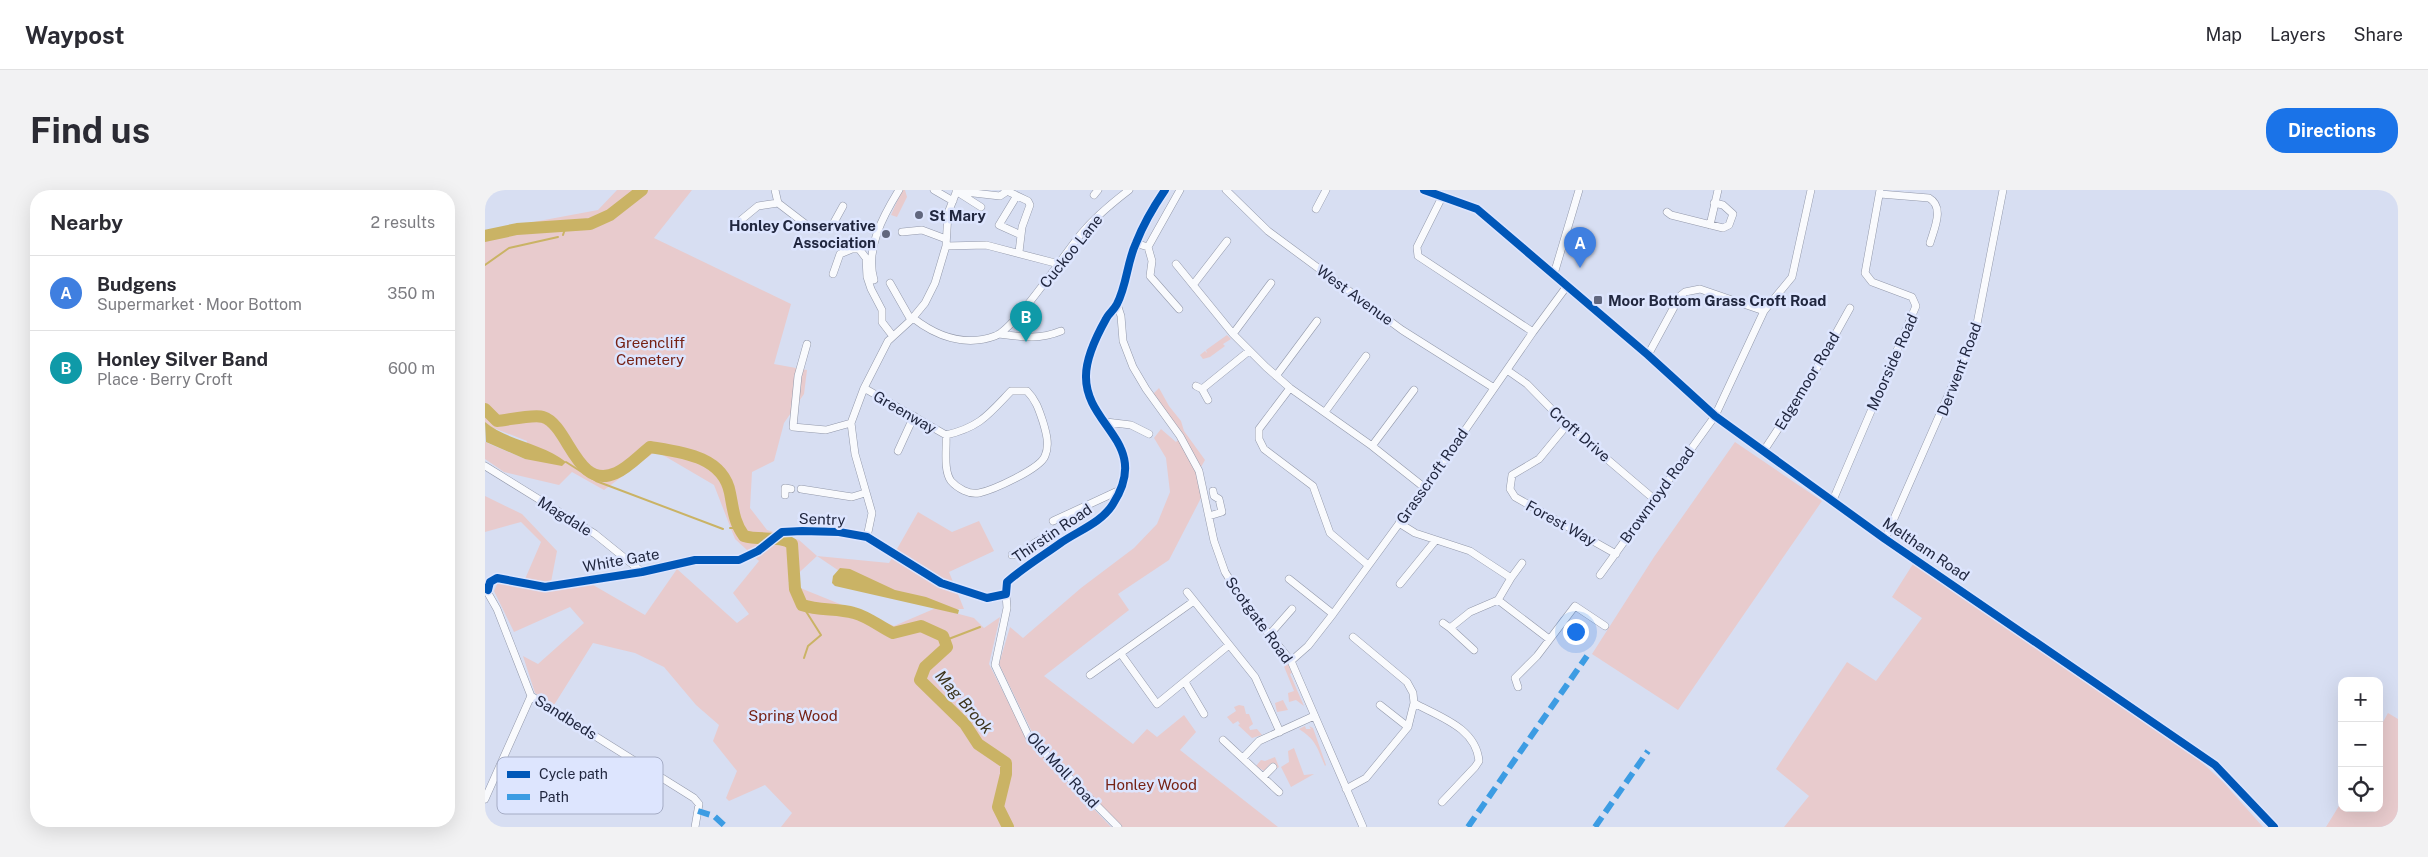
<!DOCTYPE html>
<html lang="en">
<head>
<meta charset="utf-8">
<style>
	body { margin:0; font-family:"Public Sans",sans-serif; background:#f2f2f3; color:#2b2b33 }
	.controls { position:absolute; right:15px; bottom:15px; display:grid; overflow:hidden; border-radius:10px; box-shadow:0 5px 20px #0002 }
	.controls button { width:45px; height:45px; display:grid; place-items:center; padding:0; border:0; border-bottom:1px solid #e1e1e2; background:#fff; color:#2b2b33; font:25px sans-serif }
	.you { position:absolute; left:1090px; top:441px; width:18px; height:18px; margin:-12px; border:4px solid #fff; border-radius:50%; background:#1a73e8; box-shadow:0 0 0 8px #1a73e833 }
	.badge { display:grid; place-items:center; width:32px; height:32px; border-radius:50%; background:#1a73e8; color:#fff; font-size:16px; font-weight:700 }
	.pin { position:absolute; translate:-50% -41px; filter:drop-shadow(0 1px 2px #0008) }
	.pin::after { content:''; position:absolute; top:26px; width:18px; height:15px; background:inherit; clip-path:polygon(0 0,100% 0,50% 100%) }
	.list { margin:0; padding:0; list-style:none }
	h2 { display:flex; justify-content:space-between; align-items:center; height:65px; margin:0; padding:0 20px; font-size:21px }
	h2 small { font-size:16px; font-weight:400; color:#7c7c81 }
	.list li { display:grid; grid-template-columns:32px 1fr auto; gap:15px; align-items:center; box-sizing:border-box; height:75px; padding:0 20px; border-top:1px solid #e1e1e2 }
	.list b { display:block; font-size:19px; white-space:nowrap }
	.list p { margin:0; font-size:16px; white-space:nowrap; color:#7c7c81 }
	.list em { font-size:16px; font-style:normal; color:#7c7c81 }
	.icon { flex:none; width:28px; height:28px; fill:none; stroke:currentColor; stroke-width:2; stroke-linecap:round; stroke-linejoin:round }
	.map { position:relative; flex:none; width:1913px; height:637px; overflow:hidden; border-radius:20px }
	header { display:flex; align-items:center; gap:30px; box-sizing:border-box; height:70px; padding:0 25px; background:#fff; border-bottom:1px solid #e1e1e2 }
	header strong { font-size:24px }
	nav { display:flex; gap:28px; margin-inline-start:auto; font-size:18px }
	.intro { display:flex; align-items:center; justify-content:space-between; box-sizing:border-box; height:120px; padding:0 30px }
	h1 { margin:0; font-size:35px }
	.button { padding:12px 22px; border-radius:20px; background:#1a73e8; color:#fff; font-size:18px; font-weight:700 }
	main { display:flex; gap:30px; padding:0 30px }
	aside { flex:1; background:#fff; border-radius:20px; box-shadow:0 5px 20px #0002 }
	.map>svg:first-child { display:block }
	.green { fill:#e8cbcd; fill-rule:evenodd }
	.water { fill:#cab365 }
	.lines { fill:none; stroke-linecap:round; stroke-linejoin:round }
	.stream { stroke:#cab365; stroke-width:2 }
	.river { stroke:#cab365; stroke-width:12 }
	.minor-casing { stroke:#9298aa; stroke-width:8 }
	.minor { stroke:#f9fafd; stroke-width:7 }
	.quiet { stroke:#3c9ce3; stroke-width:6; stroke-dasharray:12 6; stroke-linecap:butt }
	.cycleway-casing { stroke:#dde5fe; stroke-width:11 }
	.cycleway { stroke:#0057b8; stroke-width:8 }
	.poi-dot { fill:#61677e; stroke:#dde5fe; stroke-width:2 }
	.labels { text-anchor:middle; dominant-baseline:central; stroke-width:5; stroke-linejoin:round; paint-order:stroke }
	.poi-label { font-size:15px; font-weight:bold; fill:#21273f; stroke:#dde5fe; text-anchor:start }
	.street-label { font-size:15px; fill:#21273f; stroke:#dde5fe }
	.park-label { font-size:15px; fill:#762215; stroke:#dde5fe }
	.water-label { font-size:16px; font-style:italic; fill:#3c341c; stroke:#dde5fe }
	.key { fill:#dde5fe; stroke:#a5acc5; stroke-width:1 }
	.key-label { font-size:14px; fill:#21273f }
</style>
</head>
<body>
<header>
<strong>Waypost</strong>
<nav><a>Map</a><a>Layers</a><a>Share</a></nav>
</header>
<div class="intro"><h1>Find us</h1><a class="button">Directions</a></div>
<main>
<aside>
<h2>Nearby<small>2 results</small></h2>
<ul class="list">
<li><span class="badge" style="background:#3f7fe0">A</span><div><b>Budgens</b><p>Supermarket · Moor Bottom</p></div><em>350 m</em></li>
<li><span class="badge" style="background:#0f9aa8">B</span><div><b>Honley Silver Band</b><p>Place · Berry Croft</p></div><em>600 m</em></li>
</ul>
</aside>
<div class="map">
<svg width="1913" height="637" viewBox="0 0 1913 637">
	<rect width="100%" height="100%" fill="#d7def2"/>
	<path class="green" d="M132,0H207L169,48L306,114L289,174L322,180L319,204L299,233L289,271L267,282L265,318L282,340L314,350L332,366L404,373L433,322L467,342L494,331L509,361L464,382L479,419H455L489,428L499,438L515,427L504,474L542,549L626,637H296L307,623L280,595L244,611L241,608L252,581L228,551L234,535L211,515L179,477L150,463L108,453L69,515L50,503L38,466L53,474L99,433L85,417L29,442L9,401L13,392L37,396L56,352L36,332L0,342V306L37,324L72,361L66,392L96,388L160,425L192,379L252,433L264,424L248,403L274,371L250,349L229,295L171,261L119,300L87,282L74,295L19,282L0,269V252L40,269L42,251L6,237L0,232V41L113,20ZM332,366L363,387L451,418L409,436L303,393Z
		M417,0H420L422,7L412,27L406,25Z
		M742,145L746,149L738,154L740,156L725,167L718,169L715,165L720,161L722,163L721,160Z
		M674,198L684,216L696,231L699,241L720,270L712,284L717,306L684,370L633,404L644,420L559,486L648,554L662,539L672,547L699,525L711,542L695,560L793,637H637L548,544L514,474L525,437L538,448L596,398L649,358L672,334L685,302L681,268L669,248L676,239L691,252L697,246L667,205Z
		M1250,252L1337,311L1193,520L1107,464L1169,367Z
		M1428,374L1714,570L1738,592L1778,637H1299L1324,606L1291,579L1362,472L1391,491L1437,428L1407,407Z
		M802,472L807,483L805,484L819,516L811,510L804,512L803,503L809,501L798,474Z
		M798,510L803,520L792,522L790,513Z
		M754,515L759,516L761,524H764L768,534L764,537L765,540L772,539L777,545L767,548L753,535L755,534L753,531L748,534L742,527L751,521L749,517Z
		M1903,523L1913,529V637H1841L1857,611V618H1894V539Z
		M820,536L821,539H826L824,536L828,538L841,575L840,576C832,557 831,550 814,539Z
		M809,558L819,585L829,584L806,597L796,577L804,572L803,561Z
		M790,567L794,577L791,579L785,574L779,581L771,576L776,570L780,571Z"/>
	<path class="water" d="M0,232C22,251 58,253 81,272L77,276L40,269L1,252Z
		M355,378L365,379L410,400L441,407L474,420L473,424L350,396L347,393L348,386Z"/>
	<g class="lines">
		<path class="stream" d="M78,45L81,36
			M0,75L24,58L73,47
			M81,272L111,291L238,339
			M245,338H253
			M317,415L336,445L323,456L319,468
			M461,450L495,437"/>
		<path class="river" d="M0,46L32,39L105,34L125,25L157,0
			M0,219L12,231C23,230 49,224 58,227C84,235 91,301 131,283C143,278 155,265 165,257C196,262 238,266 245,303C248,318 249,333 259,346C275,351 296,345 307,354L310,399L317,415C334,421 352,418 369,423C384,427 395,437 408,443L436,436L458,446L462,457L440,477L435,490L480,534L493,554L521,573V584L513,617L523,637"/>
		<g class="minor-casing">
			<path id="minor" d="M290,0L293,13L323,36L331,39L347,36L358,16
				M449,0L468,11
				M520,0L543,11L545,15L537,37L534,62
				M741,0L783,41L917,140L1009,198
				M939,0L992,19L1163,165L1230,226L1400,349L1730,575L1789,637
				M471,1L515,6L521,2
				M474,3L496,17
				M1395,4L1444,8C1460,17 1449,39 1445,53
				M609,5L613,0
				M531,7L514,35L536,45
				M957,7L932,57L933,66L1048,142
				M831,19L841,0
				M1182,22L1186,25L1238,38L1244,35L1248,24L1238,15L1229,13
				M256,30L273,16L293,13
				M1225,35L1233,0
				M417,42L437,40L461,49
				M650,53L663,57L667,71L665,86L694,119
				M461,56L501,55L574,74
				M663,57L695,0
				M691,74L748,144L781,177L805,198L887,256L940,298
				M348,84L355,64L367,59H374L381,68L382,87L386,99L397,120V132L407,145
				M1069,84L1094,0
				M389,90C380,59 398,26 414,0
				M405,93L426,130
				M708,95L742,51
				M632,114L636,126L638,151L648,177L661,199L695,246L714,281L729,351L740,382L762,417L806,471L878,637
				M428,128C451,146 480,157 510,146C530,139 580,63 596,44C610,27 627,13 644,0
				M514,144C537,147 554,150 576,141
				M748,144L786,93
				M322,154L313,186L308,237L341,240L366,233
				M1163,165L1195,106L1200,102L1215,99L1279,121
				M1022,180L1042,194L1082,235L1169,309
				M791,186L832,131
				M711,196L717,199L764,161
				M379,198L461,245C495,237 503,225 526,201H542C551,210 554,220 558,232C561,242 565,255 560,266C555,279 508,300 494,303C484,305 472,298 466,291C458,280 462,258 461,245
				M805,198L774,239V249L779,259L828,296L845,343L883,375
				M717,199L723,210
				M840,222L881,166
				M621,232L646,235L664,244
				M1082,235L1054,269L1027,285L1025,299L1030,307L1131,364
				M887,256L929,200
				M413,261L429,226
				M1278,262L1324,192L1365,118
				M0,276L110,344L157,382
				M316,299L367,307L380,303
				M300,305V298L306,299
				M1348,310L1431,116L1427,107L1387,92L1380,83L1395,0
				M724,326L737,322L734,309L729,306L728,301
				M568,331L635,300
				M914,333L930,343L985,361L1026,388L1013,410L1064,449
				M382,347L387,323L370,264L366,233L379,198L403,151L426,130L440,113L450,93L461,56L463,23L472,0
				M1400,349L1490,144L1518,0
				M527,365C543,365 546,350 561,348L570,358
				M1115,385L1230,226L1279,121L1307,87L1326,0
				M1026,388L1037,373
				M804,389L848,424
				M915,394L950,351
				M0,398L12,419L46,506L209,608L214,614L210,637
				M3,400L5,392L12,388L60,397L157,382L210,370H254L273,361L297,342L317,341L354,342L382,347L456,393L502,408L521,404L522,392C539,377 559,365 577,352C595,340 617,332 628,314C667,253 600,236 601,186C601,168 612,145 621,129C623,124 629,120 632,114C642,95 642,72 651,53C658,35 669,16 680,0
				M702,402L770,487L795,542
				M521,404L522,418L510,475L544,547L633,637
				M958,433L965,438
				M785,444L807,419
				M989,460L965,438L985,422L1013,410
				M636,464L672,514L744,455
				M806,471L823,456L848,424L940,298L1048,142L1082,96
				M605,485L709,411
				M700,492L719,524
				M1033,497L1030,488L1052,466L1090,416L1120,436
				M929,513C955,527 991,538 994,571L990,577L957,612
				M895,515L923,537
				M738,550L794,602
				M758,568L774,551L829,526
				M778,587L788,577
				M861,599L881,588L923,537L929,513L928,503L922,492L868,447
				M0,609L46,506"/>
		</g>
		<use href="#minor" class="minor"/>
		<path class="quiet" d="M213,621L229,626L241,637
			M983,637L1102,466
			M1110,637L1163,561"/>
		<g class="cycleway-casing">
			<path id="cycleway" d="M939,0L992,19L1163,165L1230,226L1400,349L1730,575L1789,637
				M0,398L3,400L5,392L12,388L60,397L157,382L210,370H254L273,361L297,342L317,341L354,342L382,347L456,393L502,408L521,404L522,392C539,377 559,365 577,352C595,340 617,332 628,314C667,253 600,236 601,186C601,168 612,145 621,129C623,124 629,120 632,114C642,95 642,72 651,53C658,35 669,16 680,0"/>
		</g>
		<use href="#cycleway" class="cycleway"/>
	</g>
	<g class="poi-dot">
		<circle cx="434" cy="25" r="5"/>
		<circle cx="401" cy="44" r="5"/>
		<rect x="1108" y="105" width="10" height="10" rx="2.5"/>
	</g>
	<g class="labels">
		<g class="poi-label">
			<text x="444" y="25">St Mary</text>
			<text x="391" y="35" text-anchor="end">Honley Conservative<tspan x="391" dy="17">Association</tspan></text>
			<text x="1123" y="110">Moor Bottom Grass Croft Road</text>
		</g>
		<g class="street-label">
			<text transform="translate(586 61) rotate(-51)">Cuckoo Lane</text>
			<text transform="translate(870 105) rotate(36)">West Avenue</text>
			<text transform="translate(1407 172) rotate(-66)">Moorside Road</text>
			<text transform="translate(1474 179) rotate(-69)">Derwent Road</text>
			<text transform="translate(1322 191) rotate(-59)">Edgemoor Road</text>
			<text transform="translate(420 222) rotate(30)">Greenway</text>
			<text transform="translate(1095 244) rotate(41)">Croft Drive</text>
			<text transform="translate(947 286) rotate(-55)">Grasscroft Road</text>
			<text transform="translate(1172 305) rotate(-54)">Brownroyd Road</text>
			<text transform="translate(80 326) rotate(32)">Magdale</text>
			<text transform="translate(337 329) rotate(2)">Sentry</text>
			<text transform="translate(1076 333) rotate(29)">Forest Way</text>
			<text transform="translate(567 343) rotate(-34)">Thirstin Road</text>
			<text transform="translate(1441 359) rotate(34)">Meltham Road</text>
			<text transform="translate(136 370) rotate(-10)">White Gate</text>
			<text transform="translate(774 430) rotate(54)">Scotgate Road</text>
			<text transform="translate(81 527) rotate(32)">Sandbeds</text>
			<text transform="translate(578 580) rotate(47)">Old Moll Road</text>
		</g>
		<g class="park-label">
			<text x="165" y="152">Greencliff<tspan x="165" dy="17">Cemetery</tspan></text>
			<text x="308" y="525">Spring Wood</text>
			<text x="666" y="594">Honley Wood</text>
		</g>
		<g class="water-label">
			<text transform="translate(479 512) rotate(49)">Mag Brook</text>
		</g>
	</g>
	<rect x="12" y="567" width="166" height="57" rx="8" class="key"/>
	<rect x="22" y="581" width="23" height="7" fill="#0057b8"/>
	<rect x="22" y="604" width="23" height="6" fill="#3c9ce3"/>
	<g class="key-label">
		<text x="54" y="589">Cycle path</text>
		<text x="54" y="612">Path</text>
	</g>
</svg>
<div class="controls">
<button>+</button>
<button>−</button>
<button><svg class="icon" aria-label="locate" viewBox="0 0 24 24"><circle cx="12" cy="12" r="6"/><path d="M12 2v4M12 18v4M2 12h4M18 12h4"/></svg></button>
</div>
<div class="you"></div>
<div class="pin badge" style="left:1095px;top:78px;background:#3f7fe0">A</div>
<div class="pin badge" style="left:541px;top:152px;background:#0f9aa8">B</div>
</div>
</main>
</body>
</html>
